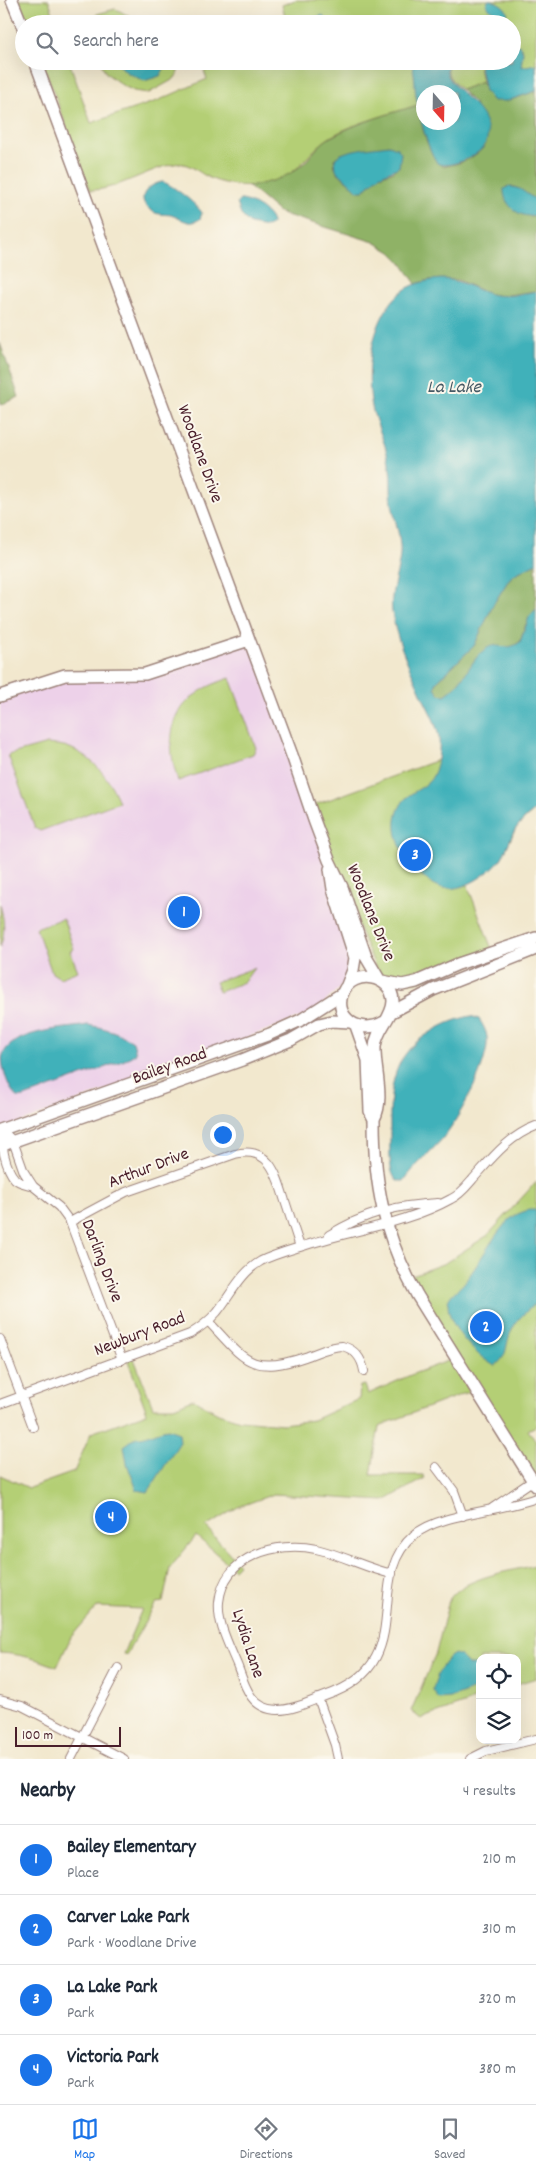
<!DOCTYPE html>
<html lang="en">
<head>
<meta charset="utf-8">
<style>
	body { margin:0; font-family:Dekko,sans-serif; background:#f2f2f3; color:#1f2937 }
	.controls { position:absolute; right:15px; bottom:15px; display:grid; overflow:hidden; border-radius:10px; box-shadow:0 5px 20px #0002 }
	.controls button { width:45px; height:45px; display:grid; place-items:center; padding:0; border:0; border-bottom:1px solid #e0e1e3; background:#fff; color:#1f2937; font:25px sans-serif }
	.compass { position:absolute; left:416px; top:85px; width:45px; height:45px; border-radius:50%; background:#fff; box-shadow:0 5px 20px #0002; rotate:160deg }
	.scale { position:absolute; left:15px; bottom:12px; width:106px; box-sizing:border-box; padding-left:5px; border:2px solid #4a1f2b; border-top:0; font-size:14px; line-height:18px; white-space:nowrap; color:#4a1f2b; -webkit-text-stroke:4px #fbf7ec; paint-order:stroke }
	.you { position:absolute; left:222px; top:1134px; width:18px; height:18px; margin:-12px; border:4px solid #fff; border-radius:50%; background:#1a73e8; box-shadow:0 0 0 8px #1a73e833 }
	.badge { display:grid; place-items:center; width:32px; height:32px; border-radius:50%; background:#1a73e8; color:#fff; font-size:16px; font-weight:700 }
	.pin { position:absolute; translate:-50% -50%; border:2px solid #fff; box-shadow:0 1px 5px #0006 }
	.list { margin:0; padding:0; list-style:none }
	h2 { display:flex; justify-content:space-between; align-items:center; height:65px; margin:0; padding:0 20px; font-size:21px }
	h2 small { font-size:16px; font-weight:400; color:#747a83 }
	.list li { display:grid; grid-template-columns:32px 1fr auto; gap:15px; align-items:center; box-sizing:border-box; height:70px; padding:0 20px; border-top:1px solid #e0e1e3 }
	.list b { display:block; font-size:19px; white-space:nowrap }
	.list p { margin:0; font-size:16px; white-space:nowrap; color:#747a83 }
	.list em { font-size:16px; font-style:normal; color:#747a83 }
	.icon { flex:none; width:28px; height:28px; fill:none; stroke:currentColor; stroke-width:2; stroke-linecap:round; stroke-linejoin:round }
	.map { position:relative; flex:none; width:536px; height:1759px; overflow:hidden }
	.search { position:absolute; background:#fff; box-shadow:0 5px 20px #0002; left:15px; right:15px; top:15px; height:55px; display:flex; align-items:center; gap:12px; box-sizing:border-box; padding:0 18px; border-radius:28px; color:#747a83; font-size:19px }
	.sheet { height:345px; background:#fff }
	nav { display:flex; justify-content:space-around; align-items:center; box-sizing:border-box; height:70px; border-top:1px solid #e0e1e3; background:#fff; font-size:14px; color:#747a83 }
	nav a { display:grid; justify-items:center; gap:2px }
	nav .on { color:#1a73e8 }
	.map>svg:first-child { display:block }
	.built { fill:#edd1e9 }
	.green { fill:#b4cf75; stroke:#7f7750 }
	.forest { fill:#8fb266; stroke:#6c6848; fill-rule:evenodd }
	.water { fill:#41b1ba; stroke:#466872; fill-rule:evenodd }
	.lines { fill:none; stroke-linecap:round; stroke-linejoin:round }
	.street-casing { stroke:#9e847c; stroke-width:10 }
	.secondary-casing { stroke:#9e847c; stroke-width:14 }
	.street { stroke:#fff; stroke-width:8 }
	.secondary { stroke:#fff; stroke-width:11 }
	.labels { text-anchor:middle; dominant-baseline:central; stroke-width:4; stroke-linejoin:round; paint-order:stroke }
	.street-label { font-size:18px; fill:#4a1f2b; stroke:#fbf7ec }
	.water-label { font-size:19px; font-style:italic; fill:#465964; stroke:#fbf7ec }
</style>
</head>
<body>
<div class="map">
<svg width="536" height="1759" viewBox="0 0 536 1759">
	<rect width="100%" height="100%" fill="#fbf7ec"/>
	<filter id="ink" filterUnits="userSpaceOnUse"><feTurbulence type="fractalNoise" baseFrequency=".02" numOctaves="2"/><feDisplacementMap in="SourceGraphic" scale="10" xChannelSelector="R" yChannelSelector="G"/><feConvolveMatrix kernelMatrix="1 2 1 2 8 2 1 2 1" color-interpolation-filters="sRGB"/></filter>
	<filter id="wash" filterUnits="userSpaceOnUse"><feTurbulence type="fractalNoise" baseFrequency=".0096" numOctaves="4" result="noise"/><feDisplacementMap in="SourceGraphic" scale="20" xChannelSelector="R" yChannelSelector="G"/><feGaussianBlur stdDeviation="1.12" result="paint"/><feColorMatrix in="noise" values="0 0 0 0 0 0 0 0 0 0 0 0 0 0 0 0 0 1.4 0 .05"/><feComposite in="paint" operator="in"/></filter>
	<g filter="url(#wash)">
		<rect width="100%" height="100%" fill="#f2e8ce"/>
		<path class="built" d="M249,640L293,758L353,951L351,977L315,1012L0,1130V696L50,679L134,676Z"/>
		<path class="green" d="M19,0H49L56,24H28Z
			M295,0H536V192L489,61H512V24H332L330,21L316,19L315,24H287L282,5Z
			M115,9L118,10L143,24H94L97,14Z
			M42,61H69L91,123L157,101L207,79L204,71L232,61H410L414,70L418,105C391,114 356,122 332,136C304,153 302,176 265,184C247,187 229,186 212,179C199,174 190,161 174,164C148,169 115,191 90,190Z
			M100,61H181L177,75L174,79L149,93L134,91L122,85L106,73Z
			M449,61H481L479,67L482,82L461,90C452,80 444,75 449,61Z
			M230,678L256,748L253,754L178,781C168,751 166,716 195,695C205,687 218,682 230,678Z
			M536,724V809L517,826L501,859L485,873L467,884L493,952L416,982L381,981L309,807Z
			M47,744C55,745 64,745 70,748C94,758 110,779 119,802L40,831L35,828L8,755Z
			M0,904C4,920 6,932 0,947Z
			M63,918L74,949L70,951L78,971L60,978L52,973L36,928Z
			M254,968L244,982L219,992L215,982Z
			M536,1182V1426L528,1430L536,1442V1478L476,1389L379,1426L371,1475H423L425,1478L384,1501L274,1494L238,1507L206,1527L239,1564L234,1569L196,1536L170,1568L163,1602L156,1603L126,1655L123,1654L142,1609L97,1607L71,1637L57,1667C38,1659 20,1654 0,1653V1475L29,1488L74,1472L91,1433L147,1413L127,1358L133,1356L153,1407H174L193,1399L218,1413L240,1420L283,1424L313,1420L359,1399L360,1386L365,1385L368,1394L413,1374L456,1358L407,1277L445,1263L488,1235Z
			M536,1565V1678L517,1684V1658H480V1698L421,1719L411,1711L436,1653L449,1600C463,1577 511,1571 536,1565Z"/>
		<path class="forest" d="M482,82L483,86L507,101L536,91V200L515,187H506L530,217L536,215V291L501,296L489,294L458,280H430L416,284L401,262L391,252L374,242L280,213L248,186C270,183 291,177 307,160C315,151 320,143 331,137C358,122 389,114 418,105C422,125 426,152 443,166C457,166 479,156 486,144L474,103L461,90ZM389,145L394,171L379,176L363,191C358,191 339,175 336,170C334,166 334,162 335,158L341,154Z
			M0,343L19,397L0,405Z
			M536,563V609L526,624L520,642L510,648L494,646C489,649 482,653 477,658C466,671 461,686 445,695L439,694L435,687L437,681L474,646L494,603L510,578L515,574Z"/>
		<path class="water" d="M489,0C497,1 506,6 508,14L503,17C497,15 488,9 486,3Z
			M323,15L332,24H315L317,17Z
			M512,43L520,46L523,51L521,67L536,64V91L507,101H493L485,91L479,63L512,61Z
			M116,61H164L165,67L160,76L144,81L126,72Z
			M410,61H449C448,65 446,68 447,72C450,88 481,104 486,124C489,131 488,140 484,146C478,156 447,170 437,163C425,143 420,118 416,96C414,84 416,72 410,61ZM424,92H454V122H424Z
			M389,145L397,148L401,153L399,167L379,176L363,191H358L336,170L335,159C341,149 376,147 389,145Z
			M162,182C169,182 199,206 202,213L200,219C196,221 193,223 189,222C183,221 177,217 171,215C164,214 157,215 152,211C134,200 146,185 162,182Z
			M509,186L520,189L536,200V215C521,220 503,205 504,189Z
			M240,200C251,200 272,213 272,224L267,227L250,224L241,215L237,203Z
			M441,279C460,279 473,289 490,294C505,298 521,294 536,291V563L515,574L510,578L494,603L474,646L437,681L435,687L439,694L445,695C465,683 472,656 487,648C498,641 505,653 520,642L529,617L536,609V809C530,814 523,820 518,826C510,835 508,849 501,859C489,874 463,892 443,888C430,886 419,873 411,863C395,845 388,815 408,796C416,790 425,787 431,779C438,769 440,750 439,738C437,725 430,712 424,700C413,674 398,646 393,618C387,591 402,569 400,545C399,531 394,517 392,504C390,489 392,474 388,458C385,441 376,425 372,407C365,371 371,320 399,294C410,284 427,280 441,279Z
			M471,1016L479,1019C483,1025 486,1030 487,1037C490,1063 459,1118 443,1138C430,1153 415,1165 404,1181H397C388,1172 390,1152 390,1140C390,1095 387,1057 431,1032C444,1024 456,1019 471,1016Z
			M88,1025C105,1028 119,1032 133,1042L136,1053L125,1060L33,1094C28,1095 22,1099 18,1097C9,1092 2,1068 2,1058C3,1052 8,1046 13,1043C33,1029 65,1029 88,1025Z
			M529,1210H536V1303C527,1311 517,1319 512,1330C504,1345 510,1354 495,1366C476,1356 447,1326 448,1303C448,1295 459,1289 464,1283C480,1263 490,1239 509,1220C515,1215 521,1212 529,1210Z
			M168,1429L179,1433L180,1442L150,1489L148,1492L137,1490L127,1464L124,1446L136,1437C146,1438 157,1430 168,1429Z
			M455,1654L460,1656L468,1665H480V1687L451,1698L439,1699L433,1691C434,1680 444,1658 455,1654Z"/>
	</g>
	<g filter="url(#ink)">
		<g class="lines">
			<g class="street-casing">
				<path id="street" d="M1,1129L13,1141L24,1172L33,1186L59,1207L70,1222L122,1360
					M1,1129C1,1143 5,1168 15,1179C19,1183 27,1184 33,1186
					M70,1222L126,1192L235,1154C270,1145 277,1176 285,1201C290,1216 295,1232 300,1247
					M329,1235C365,1213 396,1205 438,1203
					M208,1321C244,1359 250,1376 305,1357C317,1353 330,1346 342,1346C355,1349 362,1359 364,1371
					M0,1339L33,1427
					M0,1404L190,1334C200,1328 209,1321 217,1312C231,1295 240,1273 261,1261C273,1255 287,1251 300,1247C350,1230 404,1225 451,1199C460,1195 467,1186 473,1179C492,1158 509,1136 536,1126
					M436,1467L454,1491L463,1516
					M491,1509L535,1479
					M392,1574C366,1568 342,1555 316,1549C277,1541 224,1555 219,1602C217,1624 230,1647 238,1667C245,1687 252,1710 278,1710C294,1710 311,1701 325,1696C422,1663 360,1581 414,1535C440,1513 502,1511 536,1498
					M318,1698L335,1745L338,1759
					M0,1700L22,1706L124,1759
					M71,1759L118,1668
					M470,1759L486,1751L536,1739"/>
			</g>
			<g class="secondary-casing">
				<path id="secondary" d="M12,0L24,30
					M35,61L293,758L314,820L329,860L342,887L366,957L379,979
					M0,696L65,675L145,674L249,640
					M330,869L333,889L355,958L353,970L347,985
					M382,981L402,985L416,982L458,964L536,938
					M390,1013L433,990L536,949
					M384,1022C361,1036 332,1018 343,992C354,968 392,975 393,1001C393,1018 376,1029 375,1047C374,1069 385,1098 374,1119C374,1185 384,1236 417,1295L536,1486
					M356,1026L368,1060L370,1111L374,1119
					M0,1130L270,1034L301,1020L343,993
					M0,1146L242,1060L291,1040L319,1024L332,1021L350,1022"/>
			</g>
			<use href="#street" class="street"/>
			<use href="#secondary" class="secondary"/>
		</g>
	</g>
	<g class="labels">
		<g class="street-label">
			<text transform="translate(199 454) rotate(70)">Woodlane Drive</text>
			<text transform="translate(370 913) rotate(68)">Woodlane Drive</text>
			<text transform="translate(170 1067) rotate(-20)">Bailey Road</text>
			<text transform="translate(149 1169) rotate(-21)">Arthur Drive</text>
			<text transform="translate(101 1261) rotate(69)">Darling Drive</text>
			<text transform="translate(140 1335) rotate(-21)">Newbury Road</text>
			<text transform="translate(247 1644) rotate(72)">Lydia Lane</text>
		</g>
		<g class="water-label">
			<text x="454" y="388">La Lake</text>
		</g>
	</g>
</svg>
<div class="controls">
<button><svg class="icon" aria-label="locate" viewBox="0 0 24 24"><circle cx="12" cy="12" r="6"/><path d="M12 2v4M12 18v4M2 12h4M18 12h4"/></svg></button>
<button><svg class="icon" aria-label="layers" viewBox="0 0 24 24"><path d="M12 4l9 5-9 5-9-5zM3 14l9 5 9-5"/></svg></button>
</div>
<svg class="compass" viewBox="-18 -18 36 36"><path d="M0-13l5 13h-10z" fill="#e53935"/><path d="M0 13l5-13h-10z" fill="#747a83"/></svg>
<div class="scale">100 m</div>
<div class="you"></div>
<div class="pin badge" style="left:184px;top:912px">1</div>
<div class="pin badge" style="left:486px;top:1327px">2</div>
<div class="pin badge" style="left:415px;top:855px">3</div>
<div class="pin badge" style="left:111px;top:1517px">4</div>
<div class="search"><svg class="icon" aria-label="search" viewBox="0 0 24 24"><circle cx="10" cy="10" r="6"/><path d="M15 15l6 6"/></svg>Search here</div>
</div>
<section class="sheet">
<h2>Nearby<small>4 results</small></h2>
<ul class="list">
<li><span class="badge">1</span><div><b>Bailey Elementary</b><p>Place</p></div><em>210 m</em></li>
<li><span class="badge">2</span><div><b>Carver Lake Park</b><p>Park · Woodlane Drive</p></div><em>310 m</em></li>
<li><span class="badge">3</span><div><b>La Lake Park</b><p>Park</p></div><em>320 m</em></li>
<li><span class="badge">4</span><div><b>Victoria Park</b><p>Park</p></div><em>380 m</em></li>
</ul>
</section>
<nav>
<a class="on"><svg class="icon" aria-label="map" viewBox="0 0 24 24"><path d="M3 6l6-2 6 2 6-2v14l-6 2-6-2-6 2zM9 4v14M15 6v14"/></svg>Map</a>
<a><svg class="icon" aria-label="directions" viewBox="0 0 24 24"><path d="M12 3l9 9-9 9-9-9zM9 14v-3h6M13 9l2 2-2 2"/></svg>Directions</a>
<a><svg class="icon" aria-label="saved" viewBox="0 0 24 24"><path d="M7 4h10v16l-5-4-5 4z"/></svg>Saved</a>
</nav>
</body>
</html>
